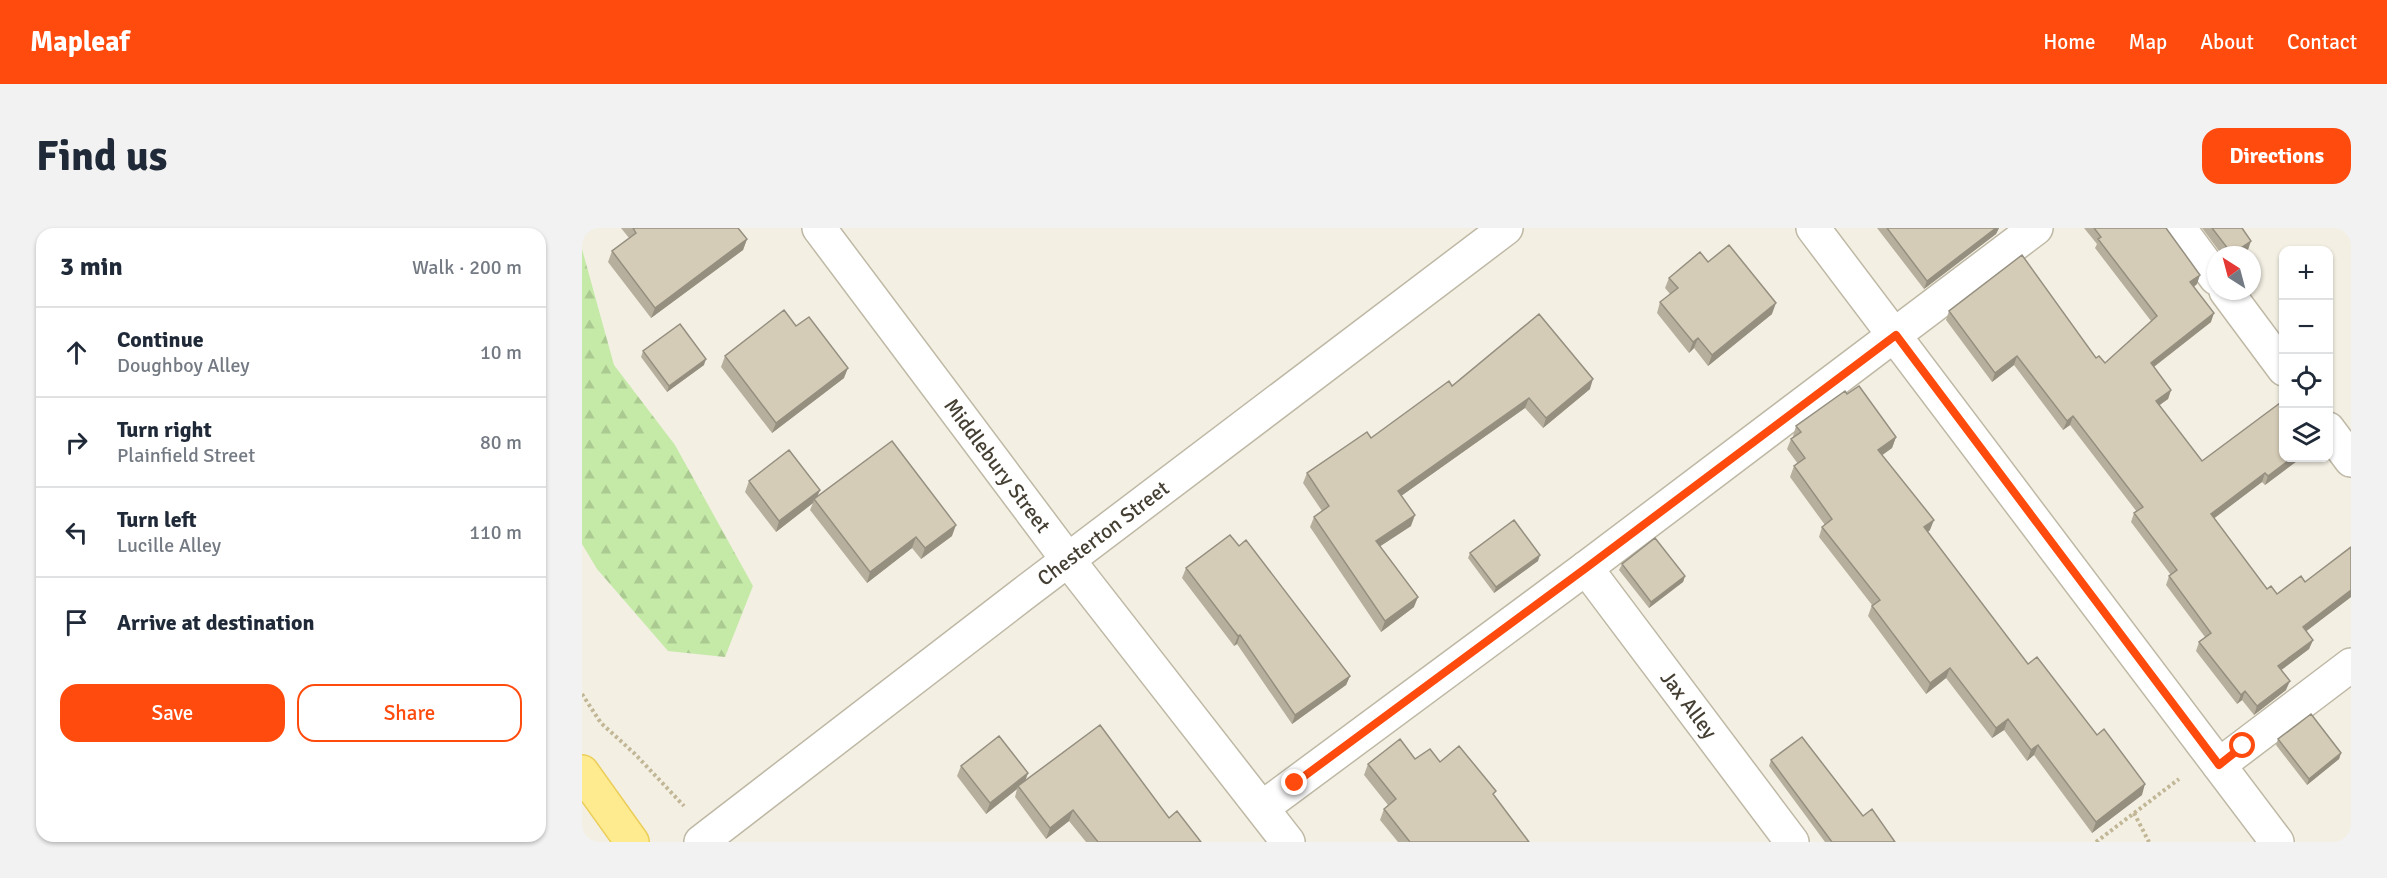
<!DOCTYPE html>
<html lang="en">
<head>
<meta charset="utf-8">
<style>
	body { margin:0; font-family:Signika,sans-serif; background:#f2f2f3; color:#1f2937 }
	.controls { position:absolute; right:18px; top:18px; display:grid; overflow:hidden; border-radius:12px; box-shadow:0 2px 4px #0004 }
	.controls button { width:54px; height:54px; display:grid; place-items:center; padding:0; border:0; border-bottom:2px solid #e0e1e3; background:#fff; color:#1f2937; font:30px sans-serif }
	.compass { position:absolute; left:1625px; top:18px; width:54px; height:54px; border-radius:50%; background:#fff; box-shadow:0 2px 4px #0004; rotate:324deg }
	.stop { position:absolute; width:18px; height:18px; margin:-14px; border:4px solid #ff4b0d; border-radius:50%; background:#fff }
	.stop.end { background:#ff4b0d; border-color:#fff; box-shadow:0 2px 6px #0008 }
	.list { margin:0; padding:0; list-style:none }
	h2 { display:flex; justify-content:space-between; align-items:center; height:78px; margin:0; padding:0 24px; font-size:26px }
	h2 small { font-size:20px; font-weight:400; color:#747a83 }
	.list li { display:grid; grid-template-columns:39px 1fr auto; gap:18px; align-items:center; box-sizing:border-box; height:90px; padding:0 24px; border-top:2px solid #e0e1e3 }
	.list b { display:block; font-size:22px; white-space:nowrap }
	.list p { margin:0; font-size:20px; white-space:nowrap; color:#747a83 }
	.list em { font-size:20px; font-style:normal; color:#747a83 }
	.actions { display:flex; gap:12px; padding:18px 24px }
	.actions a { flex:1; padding:14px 0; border:2px solid #ff4b0d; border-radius:18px; text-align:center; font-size:21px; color:#ff4b0d }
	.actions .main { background:#ff4b0d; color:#fff }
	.icon { flex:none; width:33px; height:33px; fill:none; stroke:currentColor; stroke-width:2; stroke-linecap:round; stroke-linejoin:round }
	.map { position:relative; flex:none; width:1769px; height:614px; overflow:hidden; border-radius:18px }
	header { display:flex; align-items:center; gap:36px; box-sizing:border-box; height:84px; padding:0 30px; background:#ff4b0d; color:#fff }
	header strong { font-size:28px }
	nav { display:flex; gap:33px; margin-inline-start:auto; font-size:21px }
	.intro { display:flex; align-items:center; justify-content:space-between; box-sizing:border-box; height:144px; padding:0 36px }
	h1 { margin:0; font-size:42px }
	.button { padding:15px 27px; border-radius:18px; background:#ff4b0d; color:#fff; font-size:21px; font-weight:700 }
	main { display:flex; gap:36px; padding:0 36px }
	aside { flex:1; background:#fff; border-radius:18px; box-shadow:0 2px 4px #0004 }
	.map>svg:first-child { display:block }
	.forest { fill:url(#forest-firs) }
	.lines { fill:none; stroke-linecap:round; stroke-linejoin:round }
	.minor-casing { stroke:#beb8a5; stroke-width:36 }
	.major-casing { stroke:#ebce59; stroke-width:36 }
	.path { stroke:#c1b695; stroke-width:4; stroke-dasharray:3 3; stroke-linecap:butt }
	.minor { stroke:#fff; stroke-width:33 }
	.major { stroke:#ffeb8f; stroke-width:33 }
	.wall { fill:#b7af9d }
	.shaded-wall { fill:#958f80 }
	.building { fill:#d5ccb7; stroke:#958f80; stroke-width:1.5 }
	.route { stroke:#ff4b0d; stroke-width:8 }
	.labels { text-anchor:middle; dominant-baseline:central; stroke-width:4.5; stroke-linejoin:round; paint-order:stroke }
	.street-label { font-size:21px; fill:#453f33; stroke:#fff }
</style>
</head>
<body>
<header>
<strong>Mapleaf</strong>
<nav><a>Home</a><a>Map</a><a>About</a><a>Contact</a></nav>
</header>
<div class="intro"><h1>Find us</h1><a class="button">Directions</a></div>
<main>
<aside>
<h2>3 min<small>Walk · 200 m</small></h2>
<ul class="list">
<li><svg class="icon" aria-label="ahead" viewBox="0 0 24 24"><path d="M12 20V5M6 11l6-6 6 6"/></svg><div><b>Continue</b><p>Doughboy Alley</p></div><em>10 m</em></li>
<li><svg class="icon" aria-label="right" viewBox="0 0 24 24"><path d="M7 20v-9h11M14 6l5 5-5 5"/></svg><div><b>Turn right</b><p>Plainfield Street</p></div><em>80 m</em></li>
<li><svg class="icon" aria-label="left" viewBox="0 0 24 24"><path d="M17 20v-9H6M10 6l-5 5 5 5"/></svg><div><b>Turn left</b><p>Lucille Alley</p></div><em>110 m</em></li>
<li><svg class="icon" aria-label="arrive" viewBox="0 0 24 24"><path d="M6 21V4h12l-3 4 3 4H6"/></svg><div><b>Arrive at destination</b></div></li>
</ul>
<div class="actions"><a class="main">Save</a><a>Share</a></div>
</aside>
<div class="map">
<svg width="1769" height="614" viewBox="0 0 1769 614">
	<defs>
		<pattern id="forest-firs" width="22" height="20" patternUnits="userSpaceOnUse" patternTransform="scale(1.5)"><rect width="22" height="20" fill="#c5eaa8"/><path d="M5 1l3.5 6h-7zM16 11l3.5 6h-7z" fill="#abca91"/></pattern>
	</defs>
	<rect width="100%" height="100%" fill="#f3efe3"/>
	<path class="forest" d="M0,21L32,137L93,217L171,358L143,429L86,423L15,341L0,316Z"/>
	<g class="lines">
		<g class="minor-casing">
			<g id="minor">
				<path id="s1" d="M237,0L486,332L706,614"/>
				<path d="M1231,0L1695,614"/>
				<path d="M1597,0L1634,50"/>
				<path d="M1644,63L1702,141"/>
				<path d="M1746,201L1769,232"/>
				<path id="s2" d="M1004,340L1210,614"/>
				<path d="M1637,537L1769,437"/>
				<path d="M680,580L1004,340L1454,0"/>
				<path id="s3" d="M119,614L441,366L924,0"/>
			</g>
		</g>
		<g class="major-casing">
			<path id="major" d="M0,544L50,614"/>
		</g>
		<path class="path" d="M0,466L19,495L53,526L102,578
			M1552,585L1567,614
			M1514,614L1597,551"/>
		<use href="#minor" class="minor"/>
		<use href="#major" class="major"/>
	</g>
	<path class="wall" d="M39,0H156L165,11L161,22L69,90L26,34L30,23L47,10Z
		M1295,0H1417L1414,6L1342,61Z
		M1502,0H1584L1615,56L1612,59L1629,94L1572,139L1589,162L1586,171L1577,177L1620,233L1719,230L1683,257L1680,254L1632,290L1685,361L1695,366L1723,354L1769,319V369L1724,403L1731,412L1727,421L1699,442L1704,462L1672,487L1660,472L1655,476L1614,423L1617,414L1623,409L1584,357L1587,348L1589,347L1549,294L1552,285L1555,284L1488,197L1481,202L1432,137L1410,154L1364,92L1367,83L1514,130L1523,135L1569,93L1513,20L1515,16Z
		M1620,0H1660L1666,22L1659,27H1640Z
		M1126,34L1190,86L1126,138L1112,120L1107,125L1075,85L1078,74L1088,66L1083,60L1087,50Z
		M214,98L262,150L190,205L139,139L143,128Z
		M61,123L122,137L85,164L59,129Z
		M870,158L1008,161L961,200L943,180L819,268L829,298L798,318L832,379L799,404L728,299L732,289L740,283L721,255L725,245L789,210Z
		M1265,166L1314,209L1310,220L1300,227L1348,302L1346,304L1446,436L1560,567L1510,605L1452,527L1445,533L1422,502L1410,510L1364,450L1344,466L1286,388L1290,377L1237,309L1240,299L1243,297L1208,249L1212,238L1216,236L1205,221L1209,211L1211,209V208L1214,198Z
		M167,253L238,262L235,269L370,308L339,331L330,320L285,355L228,282L231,275L194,304L163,264Z
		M657,318L768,448L764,457L710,496L655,416L652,418L600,350L604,340Z
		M888,325L956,333L912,365L886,330Z
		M1040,336L1103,348L1101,354L1067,380L1037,342Z
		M1696,511L1759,525L1757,531L1725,557L1694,517Z
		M833,531L858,534L912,568L947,614H816L798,592L802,581L806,577L782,547L786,536Z
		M1189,532L1281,588L1313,614H1243L1187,538Z
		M379,538L446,545L443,553L587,590L619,614H504L487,593L464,611L433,569L435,561L404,586L375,548Z"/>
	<path class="shaded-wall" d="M1414,0H1417L1414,6L1342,61L1345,53Z
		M165,11L161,22L69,90L73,80Z
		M1669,13L1666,22L1659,27H1649Z
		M1618,47L1615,56L1605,63L1608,54Z
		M1194,75L1190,86L1126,138L1130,127Z
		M1632,85L1629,94L1565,144L1569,135Z
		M1116,110L1112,120L1107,125L1111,114Z
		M1435,128L1432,137L1410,154L1413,145Z
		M124,131L122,137L85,164L87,158Z
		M266,140L262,150L190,205L194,195Z
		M1011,151L1008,161L961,200L964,190Z
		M1589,162L1586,171L1571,182L1574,173Z
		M947,170L943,180L812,273L816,263Z
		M1491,188L1488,197L1481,202L1485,193Z
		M1314,209L1310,220L1292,233L1296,222Z
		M1710,230H1719L1683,257L1686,248Z
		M1683,245L1680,254L1626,295L1629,286Z
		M238,262L233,273L232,271L231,275L194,304L197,293Z
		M833,287L829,298L791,323L794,313Z
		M1352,292L1348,302L1338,310L1342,299Z
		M374,297L370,308L339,331L343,320Z
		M334,309L330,320L285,355L288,344Z
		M958,327L956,333L912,365L914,359Z
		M1103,348L1101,354L1067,380L1069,374Z
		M1769,362V369L1718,408L1721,399Z
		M836,369L832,379L799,404L803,393Z
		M658,407L655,416L652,418L656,408Z
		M1731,412L1727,421L1693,447L1696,438Z
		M1368,440L1364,450L1344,466L1348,455Z
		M768,448L764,457L710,496L713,487Z
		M1708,453L1704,462L1672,487L1675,478Z
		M1663,463L1660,472L1655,476L1659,467Z
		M1426,491L1422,502L1410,510L1414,500Z
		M1456,517L1452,527L1445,533L1449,522Z
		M1759,525L1757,531L1725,557L1727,551Z
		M446,545L442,556L436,558L435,561L404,586L408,575Z
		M1563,556L1560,567L1510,605L1514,594Z
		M491,582L487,593L464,611L468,600Z"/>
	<path class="building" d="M51,0H156L165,11L73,80L30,23L54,5Z
		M1305,0H1414L1345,53Z
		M1512,0H1584L1618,47L1608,54L1632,85L1569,135L1589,162L1574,173L1620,233L1698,175L1701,179V230H1710L1686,248L1683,245L1629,286L1685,361L1689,358L1695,366L1719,348L1723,354L1769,319V362L1721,399L1731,412L1696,438L1708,453L1675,478L1663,463L1659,467L1617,414L1629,405L1587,348L1595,342L1552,285L1561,279L1491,188L1485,193L1435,128L1413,145L1367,83L1440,27L1514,130L1517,128L1523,135L1575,88L1516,11L1519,9Z
		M1630,0H1660L1669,13L1650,26Z
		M1147,17L1194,75L1130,127L1116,110L1111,114L1078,74L1096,60L1087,50L1118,24L1126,34Z
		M202,82L214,98L227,89L266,140L194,195L143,128Z
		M957,86L1011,151L964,190L947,170L816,263L833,287L794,313L836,369L803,393L732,289L747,278L725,245L785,204L789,210L867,153L870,158Z
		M98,96L124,131L87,158L61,123Z
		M1277,158L1314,209L1296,222L1352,292L1342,299L1446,436L1455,429L1515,507L1522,501L1563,556L1514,594L1456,517L1449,522L1426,491L1414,500L1368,440L1348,455L1290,378L1298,372L1240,299L1250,291L1212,238L1223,230L1209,211L1219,204L1214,198L1263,163L1265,166Z
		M310,213L374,297L343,320L334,309L288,344L232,271Z
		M207,222L238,262L197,293L167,253Z
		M932,292L958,327L914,359L888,325Z
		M648,307L657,318L664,312L768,448L713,487L658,407L656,408L604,340Z
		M1073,310L1103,348L1069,374L1040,336Z
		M1729,486L1759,525L1727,551L1696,511Z
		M518,497L587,590L595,583L619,614H516L491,582L468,600L436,558Z
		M417,508L446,545L408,575L379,538Z
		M1220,509L1281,588L1290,581L1313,614H1250L1189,532Z
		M818,511L833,531L848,521L858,534L877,518L914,563L911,566L947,614H828L802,581L814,571L786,536Z"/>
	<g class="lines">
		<path class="route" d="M713,555L1004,340L1314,107L1637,537L1661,518"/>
	</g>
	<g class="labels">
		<g class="street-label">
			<text stroke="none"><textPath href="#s1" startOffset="297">Middlebury Street</textPath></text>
			<text stroke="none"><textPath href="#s3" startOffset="507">Chesterton Street</textPath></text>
			<text stroke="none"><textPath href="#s2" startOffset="171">Jax Alley</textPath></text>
		</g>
	</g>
</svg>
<div class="controls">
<button>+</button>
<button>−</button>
<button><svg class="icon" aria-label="locate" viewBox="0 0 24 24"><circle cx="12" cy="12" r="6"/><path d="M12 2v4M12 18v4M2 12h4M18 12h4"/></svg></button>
<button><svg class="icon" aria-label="layers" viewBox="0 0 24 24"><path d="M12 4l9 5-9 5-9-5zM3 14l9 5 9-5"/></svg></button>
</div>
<svg class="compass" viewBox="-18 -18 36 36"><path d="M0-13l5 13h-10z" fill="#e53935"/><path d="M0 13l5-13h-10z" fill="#747a83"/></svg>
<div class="stop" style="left:1661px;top:518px"></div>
<div class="stop end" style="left:713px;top:555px"></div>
</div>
</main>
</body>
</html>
